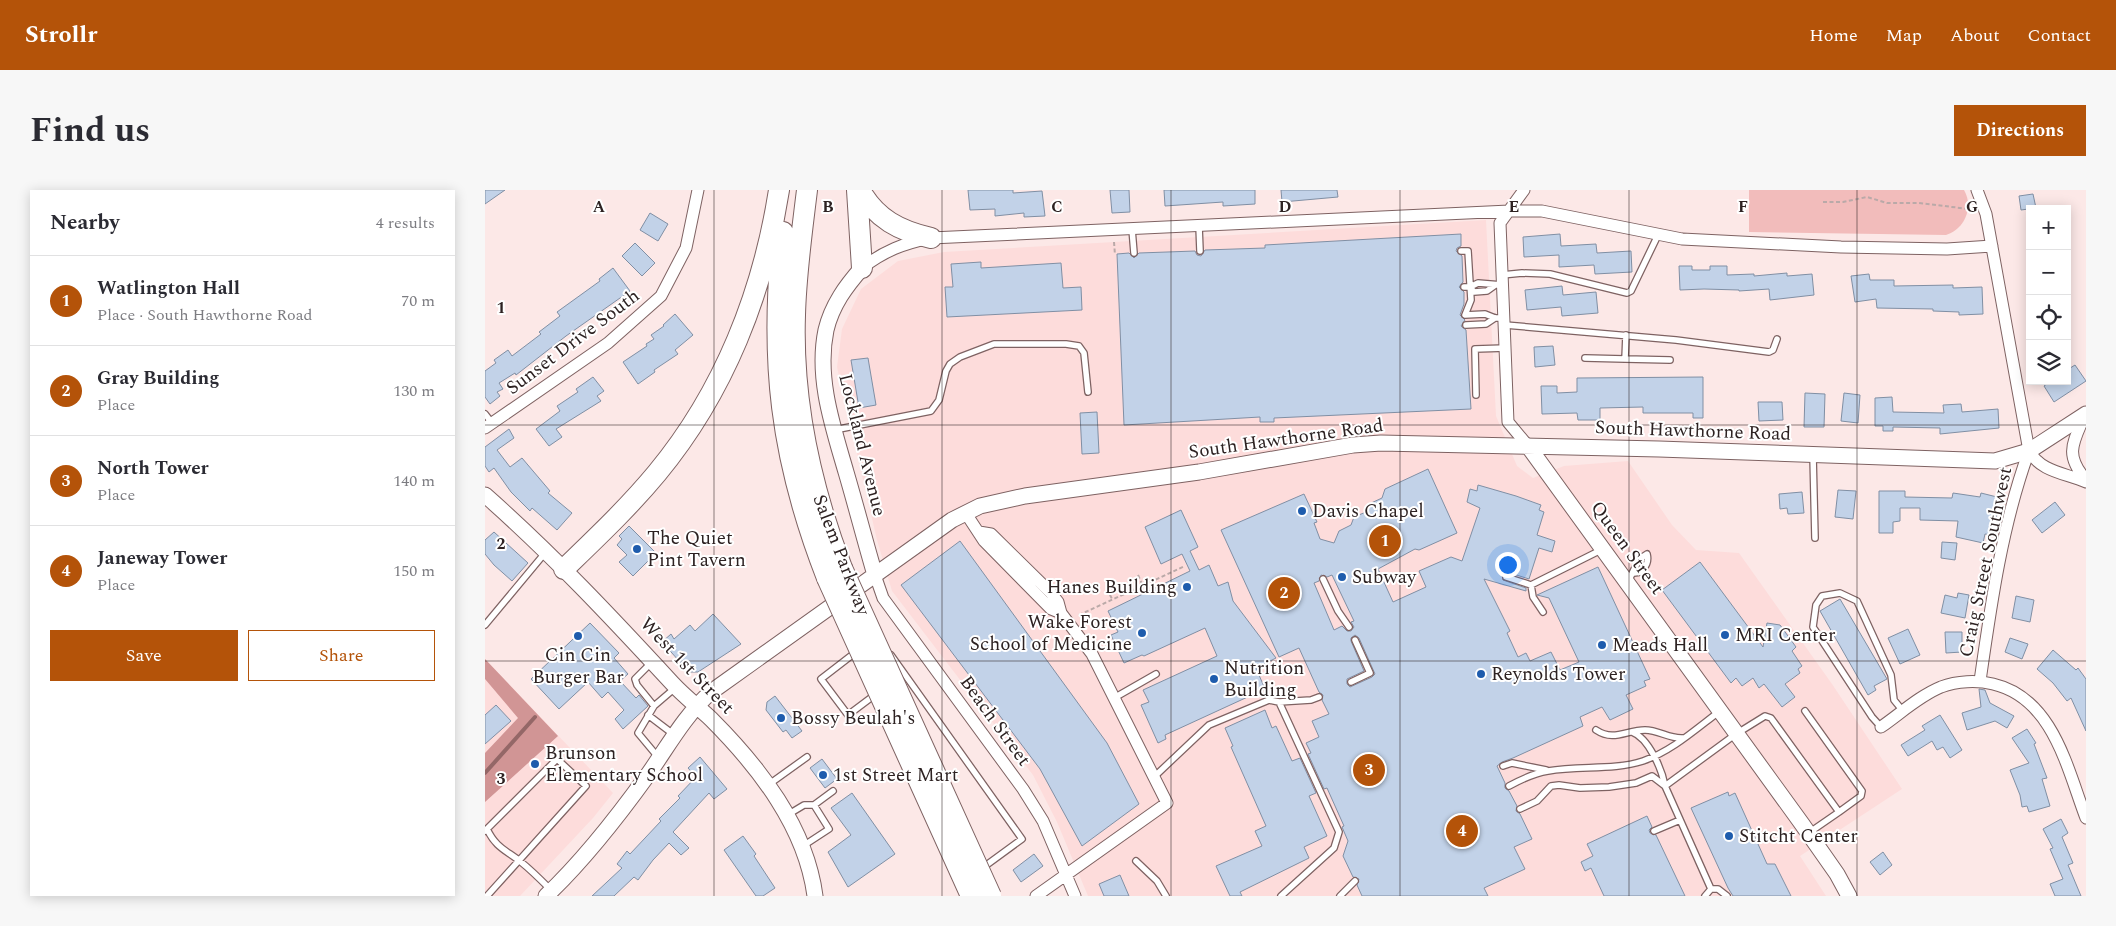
<!DOCTYPE html>
<html lang="en">
<head>
<meta charset="utf-8">
<style>
	body { margin:0; font-family:Spectral,serif; background:#f7f7f7; color:#2b2b33 }
	.controls { position:absolute; right:15px; top:15px; display:grid; overflow:hidden; border-radius:0px; box-shadow:0 2px 12px #0003 }
	.controls button { width:45px; height:45px; display:grid; place-items:center; padding:0; border:0; border-bottom:1px solid #e1e1e2; background:#fff; color:#2b2b33; font:25px sans-serif }
	.you { position:absolute; left:1022px; top:374px; width:18px; height:18px; margin:-12px; border:4px solid #fff; border-radius:50%; background:#1a73e8; box-shadow:0 0 0 8px #1a73e833 }
	.badge { display:grid; place-items:center; width:32px; height:32px; border-radius:50%; background:#b45309; color:#fff; font-size:16px; font-weight:700 }
	.pin { position:absolute; translate:-50% -50%; border:2px solid #fff; box-shadow:0 1px 5px #0006 }
	.list { margin:0; padding:0; list-style:none }
	h2 { display:flex; justify-content:space-between; align-items:center; height:65px; margin:0; padding:0 20px; font-size:21px }
	h2 small { font-size:16px; font-weight:400; color:#7c7c81 }
	.list li { display:grid; grid-template-columns:32px 1fr auto; gap:15px; align-items:center; box-sizing:border-box; height:90px; padding:0 20px; border-top:1px solid #e1e1e2 }
	.list b { display:block; font-size:19px; white-space:nowrap }
	.list p { margin:0; font-size:16px; white-space:nowrap; color:#7c7c81 }
	.list em { font-size:16px; font-style:normal; color:#7c7c81 }
	.actions { display:flex; gap:10px; padding:15px 20px }
	.actions a { flex:1; padding:11px 0; border:1px solid #b45309; border-radius:0px; text-align:center; font-size:18px; color:#b45309 }
	.actions .main { background:#b45309; color:#fff }
	.icon { flex:none; width:28px; height:28px; fill:none; stroke:currentColor; stroke-width:2; stroke-linecap:round; stroke-linejoin:round }
	.map { position:relative; flex:none; width:1601px; height:706px; overflow:hidden; border-radius:0px }
	header { display:flex; align-items:center; gap:30px; box-sizing:border-box; height:70px; padding:0 25px; background:#b45309; color:#fff }
	header strong { font-size:24px }
	nav { display:flex; gap:28px; margin-inline-start:auto; font-size:18px }
	.intro { display:flex; align-items:center; justify-content:space-between; box-sizing:border-box; height:120px; padding:0 30px }
	h1 { margin:0; font-size:35px }
	.button { padding:12px 22px; border-radius:0px; background:#b45309; color:#fff; font-size:18px; font-weight:700 }
	main { display:flex; gap:30px; padding:0 30px }
	aside { flex:1; background:#fff; border-radius:0px; box-shadow:0 2px 12px #0003 }
	.map>svg:first-child { display:block }
	.built { fill:#fddcdb }
	.green { fill:#f2bcbb }
	.forest { fill:#d19595 }
	.lines { fill:none; stroke-linecap:round; stroke-linejoin:round }
	.stream { stroke:#946767; stroke-width:4 }
	.building { fill:#c2d2e8; stroke:#808fa4; fill-rule:evenodd }
	.lane-casing { stroke:#7e6262; stroke-width:8 }
	.street-casing { stroke:#7e6262; stroke-width:13 }
	.secondary-casing { stroke:#7e6262; stroke-width:17 }
	.highway-casing { stroke:#7e6262; stroke-width:22 }
	.path { stroke:#baa9a8; stroke-width:2; stroke-dasharray:4 2.5; stroke-linecap:butt }
	.lane { stroke:#fff; stroke-width:5.5 }
	.street { stroke:#fff; stroke-width:11 }
	.secondary { stroke:#fff; stroke-width:15 }
	.highway { stroke:#fff; stroke-width:20 }
	.highway-bridge-casing { stroke:#7e6262; stroke-width:22; stroke-linecap:butt }
	.highway-bridge { stroke:#fff; stroke-width:20 }
	.grid { fill:none; stroke:#2d2222; stroke-width:1; stroke-opacity:0.55 }
	.poi-dot { fill:#1e5cad; stroke:#fff; stroke-width:2 }
	.labels { text-anchor:middle; dominant-baseline:central; stroke-width:4; stroke-linejoin:round; paint-order:stroke }
	.street-label { font-size:19px; fill:#2d2222; stroke:#fff }
	.poi-label { font-size:19px; fill:#2d2222; stroke:#fff; text-anchor:start }
	.grid-label { font-size:16px; text-anchor:middle; font-weight:bold; fill:#2d2222; stroke:#fff; stroke-width:4; stroke-linejoin:round; paint-order:stroke }
</style>
</head>
<body>
<header>
<strong>Strollr</strong>
<nav><a>Home</a><a>Map</a><a>About</a><a>Contact</a></nav>
</header>
<div class="intro"><h1>Find us</h1><a class="button">Directions</a></div>
<main>
<aside>
<h2>Nearby<small>4 results</small></h2>
<ul class="list">
<li><span class="badge">1</span><div><b>Watlington Hall</b><p>Place · South Hawthorne Road</p></div><em>70 m</em></li>
<li><span class="badge">2</span><div><b>Gray Building</b><p>Place</p></div><em>130 m</em></li>
<li><span class="badge">3</span><div><b>North Tower</b><p>Place</p></div><em>140 m</em></li>
<li><span class="badge">4</span><div><b>Janeway Tower</b><p>Place</p></div><em>150 m</em></li>
</ul>
<div class="actions"><a class="main">Save</a><a>Share</a></div>
</aside>
<div class="map">
<svg width="1601" height="706" viewBox="0 0 1601 706">
	<rect width="100%" height="100%" fill="#fce8e7"/>
	<path class="built" d="M1001,30L1011,226L1032,276L1048,288L1079,276L1143,271L1187,335L1211,360L1254,363L1347,494L1417,599L1315,666L1341,706H603L572,632L548,585L407,401L392,350L352,177L357,139L376,99L413,71L459,62Z
		M0,469L128,603L108,628L35,706H0Z"/>
	<path class="green" d="M1264,0H1479C1489,17 1480,39 1461,45L1264,42Z"/>
	<path class="forest" d="M0,469L73,546L0,612V563L33,528L0,489Z"/>
	<g class="lines">
		<path class="stream" d="M0,583L50,527"/>
	</g>
	<path class="building" d="M0,0H20L0,14Z
		M483,0H528V3L557,1L560,26L539,27V23L510,26V19L485,20Z
		M625,0H644L645,22L627,23Z
		M679,0H770V14L738,16V12L680,16Z
		M796,0H852L853,7L797,12Z
		M1548,4L1551,18L1536,20L1534,6Z
		M165,23L183,34L173,51L155,40Z
		M976,44V56L972,58L971,61L977,66L978,92L974,97L979,102V114L975,125L980,130L976,136L981,140L986,219L789,228V232H775V227L639,235L632,64L644,63L649,68L654,63L710,61L712,65L716,66L720,60L780,58V55Z
		M1075,44L1076,56L1111,54L1112,63L1146,61L1147,82L1110,84L1109,75L1074,77V65L1039,67L1038,47Z
		M150,53L170,73L157,86L137,66Z
		M496,72V78L576,73L578,98L596,97L597,120L462,127L460,97H468L466,74Z
		M1194,76H1207V80H1225V76H1242V85L1269,84V86L1302,83V86L1327,84L1329,105L1285,110L1284,99L1254,101V100L1219,99L1195,100Z
		M128,78L145,101L81,146L31,185L30,183L14,193L18,199L12,202L15,206L5,214L0,207V181L11,173L9,170L23,160L27,166L56,144L54,142L75,126L72,122L115,91L114,89Z
		M1384,84L1385,90H1409V96L1468,95V98L1497,97L1498,124L1474,125V122L1448,121V119L1392,118L1391,109L1370,112L1366,86Z
		M1077,96L1078,105L1111,102L1113,123L1077,126L1076,117L1042,120L1040,100Z
		M190,124L208,145L190,160L193,164L169,180L170,182L153,194L138,172L162,156L161,154L169,149L166,145L179,136L178,135Z
		M1068,156L1070,175L1050,177L1049,157Z
		M383,168L391,215L374,218L366,170Z
		M1590,175L1601,191L1569,212L1559,196L1566,191H1582V180Z
		M108,187L119,201L112,206L116,211L71,239L77,247L64,256L51,239L75,221L72,216L93,202L91,199Z
		M1218,187V228H1208V223H1158V217L1115,218V230H1093L1092,223L1057,224L1056,196H1072V203L1092,202V188Z
		M1320,203L1340,204L1339,237H1319Z
		M1359,203L1375,205L1373,233L1356,231Z
		M1407,207L1408,222L1459,223L1458,215L1476,214L1477,222L1513,219L1514,238L1455,244V238L1408,237V241H1398V236H1390V208Z
		M1273,212H1297L1298,230L1274,231Z
		M612,222L614,263L597,264L595,223Z
		M24,239L29,248L12,260L25,277L37,268L65,301L63,303L87,323L72,340L47,318L45,321L26,302L9,278L4,282L0,276V257Z
		M943,279L972,343L934,360L930,359L893,379L908,412L941,397L934,381L966,367L977,371L995,318L982,312L985,299L992,301L993,295L1031,306L1056,315L1054,320L1059,322L1052,345L1070,351L1067,362L1054,358L1044,389L1022,382L1017,385L1018,390L1041,398V401L999,389L1025,441L1022,443L1033,467L1041,463L1045,471L1066,462L1075,480L1094,472L1064,408L1052,405L1113,377L1165,489L1159,491L1161,496L1141,505L1148,519L1125,530L1117,517L1095,527L1098,536L1028,568L1017,572L1012,576L1020,593V598L1024,601L1032,616L1031,621L1035,624L1047,649L1029,657L1040,679L999,698L1003,706H877L872,695L874,689L868,687L858,666L863,651L857,637L859,636L842,598L839,599L823,564L826,563L821,553L834,547L827,531L844,524L837,510L838,505L834,502L814,458L794,467L736,340L819,304L832,332L829,333L835,349L849,353L854,341L866,335L869,327L881,322L884,314L897,308L900,299ZM836,385L842,387L847,385L869,431L866,432L869,437L866,441H862L857,436L849,440L829,393L834,391ZM870,445L874,448L890,484L887,487L865,497L862,494V489L879,481L866,451V448Z
		M1353,300L1371,301L1368,329L1350,327Z
		M1394,301H1420V307L1467,308L1468,303L1495,307L1496,303L1516,308L1507,345L1500,344L1498,353L1471,347L1473,331L1435,330V318H1415V331L1408,332V343H1394Z
		M1317,302L1319,323L1303,324L1302,318L1295,319L1294,304Z
		M1570,312L1580,325L1557,343L1547,330Z
		M696,320L713,357L705,361L714,380L724,375L733,396L743,392L748,411L791,468L771,478L780,499L680,545L681,549L673,553L656,515L664,512L658,500L732,466L720,438L659,466L657,465L639,473L626,445L633,442L623,421L705,381L697,364L676,374L660,337Z
		M144,336L171,363L148,386L134,372L142,365L132,355L137,349L134,346Z
		M9,342L43,373L27,391L9,375L0,364V350Z
		M475,351L622,553L654,614L597,656L555,579L416,395Z
		M1457,352L1472,353L1470,370L1456,368Z
		M1215,372L1278,457L1282,433L1295,435L1311,457L1307,461L1317,476L1313,479L1315,483L1300,494L1310,507L1297,517L1279,494L1274,498L1268,488L1257,496L1251,488L1246,493L1177,400Z
		M1473,403L1484,405L1480,428L1456,423L1460,405L1472,408Z
		M1531,406L1549,410L1545,432L1527,428Z
		M1355,409L1402,489L1389,496L1391,500L1383,505L1335,421Z
		M228,424L256,454L213,482H204L177,452L186,444L189,449L205,435L210,441Z
		M105,433L134,463L129,468L143,484L135,491L151,508L154,505L163,516L138,539L130,529L139,520L123,502L117,508L103,492L74,519L46,489Z
		M1423,439L1435,465L1415,474L1403,448Z
		M1460,442H1477V462L1461,463Z
		M1525,448L1543,454L1537,469L1520,462Z
		M1568,460L1591,480L1593,478L1601,489V541L1586,508L1582,511L1568,493L1552,479Z
		M1494,499L1500,500L1505,513L1529,526L1522,538L1510,531L1482,540L1477,523L1496,517Z
		M290,506L317,541L307,548L301,540L298,542L281,520L282,512Z
		M11,515L26,531L0,554V525Z
		M780,520L787,538L791,536L807,571L815,568L831,603L824,606L842,646L819,657L824,668L755,702L757,706H745L731,676L777,656L770,641L781,636L746,557L748,556L740,538Z
		M1455,525L1477,560L1465,568L1458,557L1452,560L1447,551L1423,566L1416,555L1440,540L1437,536Z
		M1542,539L1551,553L1549,554L1562,588L1557,589L1565,616L1544,622L1542,616L1537,617L1535,605L1525,580L1544,573L1527,548Z
		M215,567L242,599L229,609L224,603L188,642L204,658L196,665L184,653L168,670L153,690L149,687L129,706H107L137,678L132,674L142,661L145,664L176,631L174,629L195,608L193,606L211,587L203,578Z
		M337,569L352,589L340,598L325,578Z
		M1243,602L1244,606L1250,603L1282,674H1290L1306,706H1248L1243,698L1206,618Z
		M367,603L410,664L363,697L343,662L366,645L346,618Z
		M1162,626L1167,637L1164,640L1165,643L1171,645L1200,706H1119L1106,678L1100,681L1096,672L1108,666L1102,654Z
		M1576,629L1583,643L1577,647L1588,673L1583,675L1596,706H1570L1565,694L1578,689L1565,659L1568,658L1558,639Z
		M258,646L271,664L269,666L290,698L278,706H271L239,660Z
		M1398,662L1407,675L1395,685L1385,672Z
		M549,664L558,676L536,692L528,680Z
		M635,685L644,706H619L614,694Z"/>
	<g class="lines">
		<g class="lane-casing">
			<path id="lane" d="M714,36L715,61
				M647,39L649,63
				M976,61H983L986,110L980,125L1000,124L1010,128H1019
				M1017,85L1037,83L1065,84L1142,103L1146,101L1173,45
				M979,97H985L993,93L1017,95
				M985,97L989,102L1002,101L1009,96
				M981,135L1001,134L1010,128
				M1020,135L1191,150L1284,162L1288,160L1292,149
				M1141,145L1140,169L1185,170
				M1100,168L1140,169
				M991,205L990,159L1021,158
				M0,224L7,233
				M349,240L446,221L454,210L461,181L465,174L475,167L509,154H581L594,156L599,163L603,202
				M1328,265L1330,348
				M1021,387L1046,395L1116,360
				M838,389L853,421L864,437
				M1142,392C1150,382 1150,370 1162,364C1164,372 1161,376 1156,382L1149,383
				M1046,395L1048,407L1058,422
				M0,435L60,363
				M371,462L336,489L363,525L391,504
				M406,465L537,649L496,679
				M167,472L150,489L152,495L169,516
				M866,492L885,483L870,450
				M629,508L671,484
				M794,512L826,510L834,507
				M1320,521L1377,601L1376,606L1354,622
				M163,525L188,544
				M1396,537L1387,527L1328,437L1331,415L1337,406L1355,403L1372,411L1406,485L1409,510L1418,521
				M1111,540C1129,552 1141,540 1160,540C1174,540 1184,549 1198,548
				M1147,542C1164,548 1177,580 1180,596L1226,699
				M173,567L153,543L169,516L190,498
				M1018,576L1027,573L1061,580
				M669,587L724,535L784,510L794,512L854,642L849,658L796,706
				M283,595L322,567
				M1024,596C1037,589 1049,583 1063,581C1095,575 1127,581 1158,571C1187,561 1211,539 1235,521
				M329,615L348,601
				M1035,619L1052,611L1066,596L1074,595L1095,598L1124,597L1151,593L1167,586L1180,596L1251,544L1280,526L1286,528L1354,622L1325,642
				M304,624L319,615H329L344,639L318,656
				M2,639C11,658 21,660 36,672C46,680 56,690 65,699
				M0,641L72,569L101,596L2,706
				M1169,641L1195,630
				M651,671L672,691L681,706
				M855,706L870,691
				M1220,706L1226,699H1233L1242,706"/>
		</g>
		<g class="street-casing">
			<path id="street" d="M1039,0L1015,33L1023,232L1043,256
				M1492,0L1501,24L1544,261C1556,282 1580,283 1601,292
				M377,78C399,61 419,53 446,48L1024,21H1057L1197,49L1356,57L1462,59L1507,56
				M1600,225C1588,253 1579,264 1601,290
				M0,238L123,153L176,106L201,58L213,0
				M480,322L499,351L566,419L576,423
				M494,342L506,344L566,403L573,412L576,423L607,464L682,613L551,706
				M390,385L398,408L538,599L558,631L590,706
				M1495,491C1506,414 1517,335 1544,261
				M1396,537C1415,524 1434,506 1456,497C1472,491 1492,490 1508,494C1568,508 1582,578 1601,628"/>
		</g>
		<g class="secondary-casing">
			<path id="secondary" d="M377,78C361,96 347,115 341,140C331,188 348,237 361,282C371,316 380,351 390,385
				M1043,256L1317,634L1352,684L1364,706
				M0,305C67,364 127,428 187,493C199,506 213,517 226,529C274,577 321,637 330,706
				M61,706C99,670 131,629 162,586C182,558 199,526 226,502L467,330L495,316L540,306L714,282L868,255L896,253L1174,259L1510,271L1544,261L1601,224"/>
		</g>
		<g class="highway-casing">
			<path id="highway" d="M322,0C317,42 311,83 310,125C307,212 326,297 357,378
				M372,0L377,78
				M375,0C391,29 415,41 446,48
				M298,42C284,169 295,268 342,388
				M79,379C111,348 143,318 172,283C239,202 278,103 294,0"/>
		</g>
		<path class="path" d="M1338,12H1358L1382,7L1402,13H1434L1484,19
			M629,52L630,65
			M653,385L657,394
			M622,399L627,409
			M594,425L700,376"/>
		<use href="#lane" class="lane"/>
		<use href="#street" class="street"/>
		<use href="#secondary" class="secondary"/>
		<use href="#highway" class="highway"/>
		<g class="highway-bridge-casing">
			<path id="highway-bridge" d="M357,378L506,706
				M342,388L486,706"/>
		</g>
		<use href="#highway-bridge" class="highway-bridge"/>
	</g>
	<path class="grid" d="M229,0V706M457,0V706M686,0V706M915,0V706M1144,0V706M1372,0V706M0,235H1601M0,471H1601"/>
	<g class="poi-dot">
		<circle cx="817" cy="321" r="5"/>
		<circle cx="152" cy="359" r="5"/>
		<circle cx="857" cy="387" r="5"/>
		<circle cx="702" cy="397" r="5"/>
		<circle cx="657" cy="443" r="5"/>
		<circle cx="1240" cy="445" r="5"/>
		<circle cx="93" cy="446" r="5"/>
		<circle cx="1117" cy="455" r="5"/>
		<circle cx="996" cy="484" r="5"/>
		<circle cx="729" cy="489" r="5"/>
		<circle cx="296" cy="528" r="5"/>
		<circle cx="50" cy="574" r="5"/>
		<circle cx="338" cy="585" r="5"/>
		<circle cx="1244" cy="646" r="5"/>
	</g>
	<g class="labels">
		<g class="street-label">
			<text transform="translate(88 152) rotate(-37)">Sunset Drive South</text>
			<text transform="translate(1208 241) rotate(2)">South Hawthorne Road</text>
			<text transform="translate(801 249) rotate(-8)">South Hawthorne Road</text>
			<text transform="translate(377 255) rotate(76)">Lockland Avenue</text>
			<text transform="translate(1142 358) rotate(54)">Queen Street</text>
			<text transform="translate(356 365) rotate(69)">Salem Parkway</text>
			<text transform="translate(1501 372) rotate(-78)">Craig Street Southwest</text>
			<text transform="translate(202 476) rotate(46)">West 1st Street</text>
			<text transform="translate(510 531) rotate(54)">Beach Street</text>
		</g>
		<g class="poi-label">
			<text x="827" y="321">Davis Chapel</text>
			<text x="162" y="348">The Quiet<tspan x="162" dy="22">Pint Tavern</tspan></text>
			<text x="867" y="387">Subway</text>
			<text x="692" y="397" text-anchor="end">Hanes Building</text>
			<text x="647" y="432" text-anchor="end">Wake Forest<tspan x="647" dy="22">School of Medicine</tspan></text>
			<text x="1250" y="445">MRI Center</text>
			<text x="1127" y="455">Meads Hall</text>
			<text x="93" y="465" text-anchor="middle">Cin Cin<tspan x="93" dy="22">Burger Bar</tspan></text>
			<text x="739" y="478">Nutrition<tspan x="739" dy="22">Building</tspan></text>
			<text x="1006" y="484">Reynolds Tower</text>
			<text x="306" y="528">Bossy Beulah's</text>
			<text x="60" y="563">Brunson<tspan x="60" dy="22">Elementary School</tspan></text>
			<text x="348" y="585">1st Street Mart</text>
			<text x="1254" y="646">Stitcht Center</text>
		</g>
	</g>
	<g class="grid-label">
		<text x="114" y="22">A</text>
		<text x="343" y="22">B</text>
		<text x="572" y="22">C</text>
		<text x="800" y="22">D</text>
		<text x="1029" y="22">E</text>
		<text x="1258" y="22">F</text>
		<text x="1487" y="22">G</text>
		<text x="16" y="123">1</text>
		<text x="16" y="359">2</text>
		<text x="16" y="594">3</text>
	</g>
</svg>
<div class="controls">
<button>+</button>
<button>−</button>
<button><svg class="icon" aria-label="locate" viewBox="0 0 24 24"><circle cx="12" cy="12" r="6"/><path d="M12 2v4M12 18v4M2 12h4M18 12h4"/></svg></button>
<button><svg class="icon" aria-label="layers" viewBox="0 0 24 24"><path d="M12 4l9 5-9 5-9-5zM3 14l9 5 9-5"/></svg></button>
</div>
<div class="you"></div>
<div class="pin badge" style="left:900px;top:351px">1</div>
<div class="pin badge" style="left:799px;top:403px">2</div>
<div class="pin badge" style="left:884px;top:580px">3</div>
<div class="pin badge" style="left:977px;top:641px">4</div>
</div>
</main>
</body>
</html>
